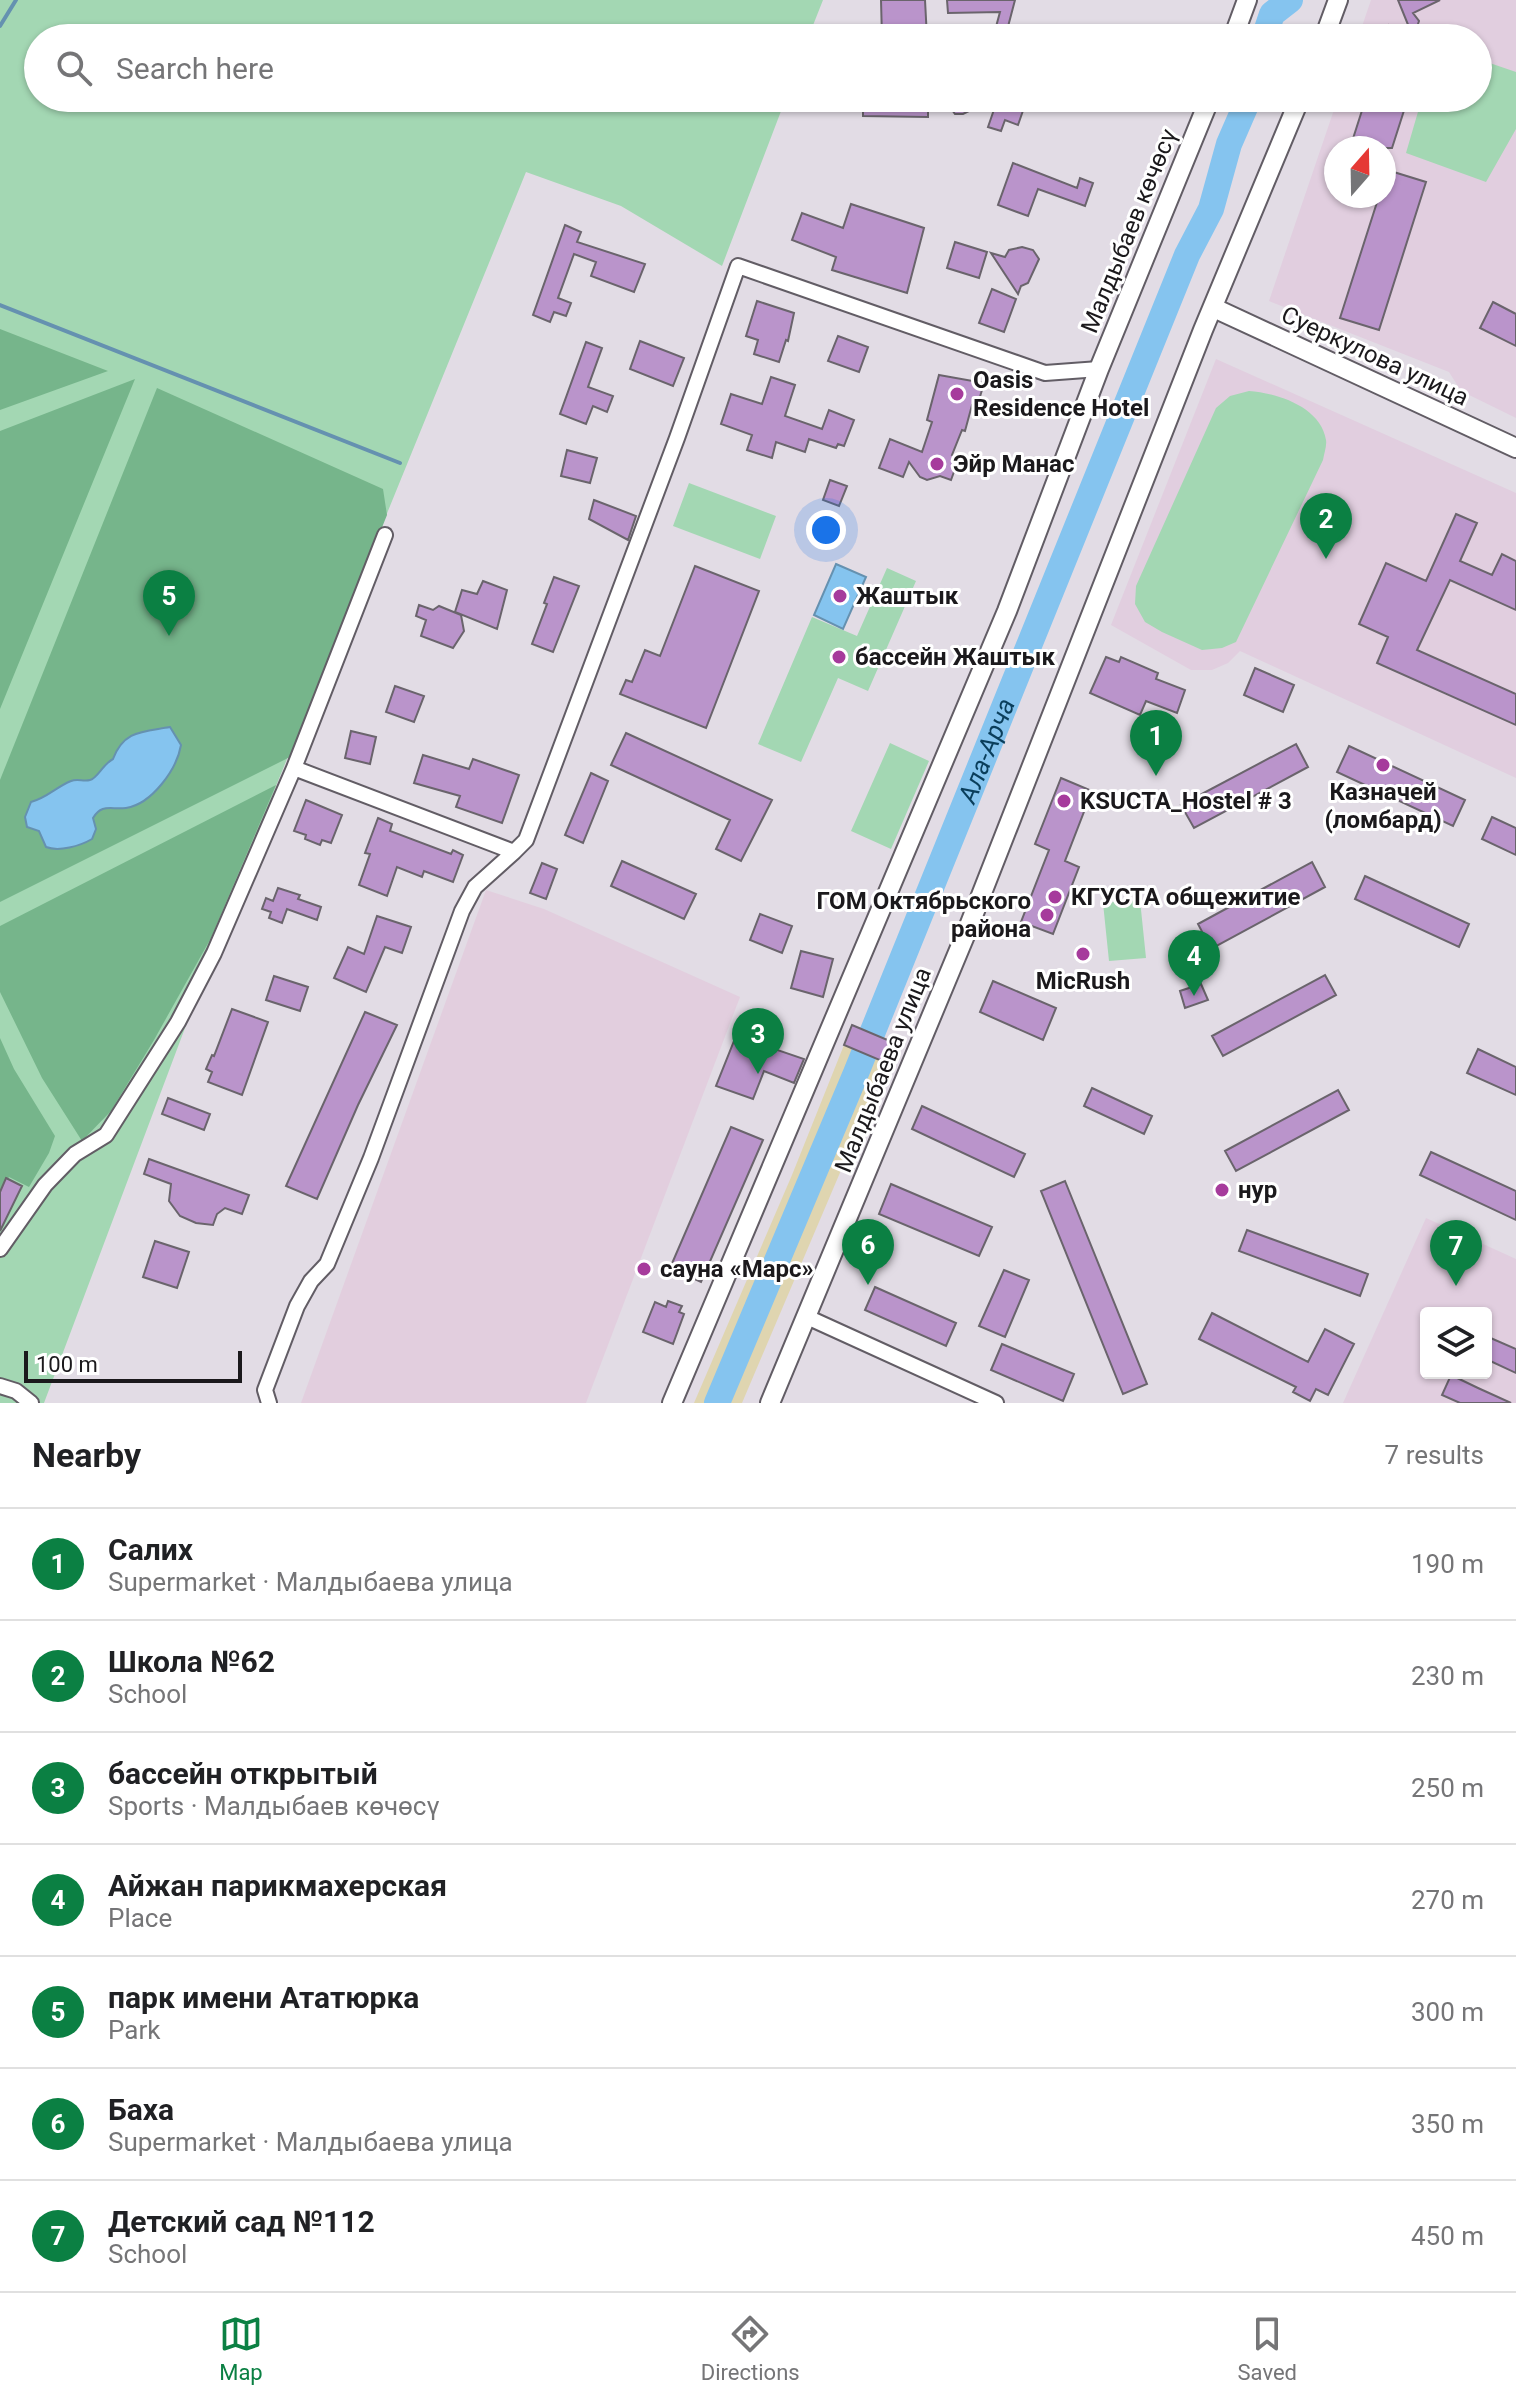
<!DOCTYPE html>
<html lang="en">
<head>
<meta charset="utf-8">
<style>
	body { margin:0; font-family:Roboto,sans-serif; background:#f2f2f2; color:#202124 }
	.controls { position:absolute; right:24px; bottom:24px; display:grid; overflow:hidden; border-radius:8px; box-shadow:0 2px 6px #0004 }
	.controls button { width:72px; height:72px; display:grid; place-items:center; padding:0; border:0; border-bottom:2px solid #e0e0e0; background:#fff; color:#202124; font:40px sans-serif }
	.compass { position:absolute; left:1324px; top:136px; width:72px; height:72px; border-radius:50%; background:#fff; box-shadow:0 2px 6px #0004; rotate:20deg }
	.scale { position:absolute; left:24px; bottom:20px; width:218px; box-sizing:border-box; padding-left:8px; border:4px solid #1b191c; border-top:0; font-size:22px; line-height:28px; white-space:nowrap; color:#1b191c; -webkit-text-stroke:6px #fff; paint-order:stroke }
	.you { position:absolute; left:826px; top:530px; width:28px; height:28px; margin:-20px; border:6px solid #fff; border-radius:50%; background:#1a73e8; box-shadow:0 0 0 12px #1a73e833 }
	.badge { display:grid; place-items:center; width:52px; height:52px; border-radius:50%; background:#0b8043; color:#fff; font-size:26px; font-weight:700 }
	.pin { position:absolute; translate:-50% -66px; filter:drop-shadow(0 2px 4px #0008) }
	.pin::after { content:''; position:absolute; top:42px; width:28px; height:24px; background:inherit; clip-path:polygon(0 0,100% 0,50% 100%) }
	.list { margin:0; padding:0; list-style:none }
	h2 { display:flex; justify-content:space-between; align-items:center; height:104px; margin:0; padding:0 32px; font-size:34px }
	h2 small { font-size:26px; font-weight:400; color:#757577 }
	.list li { display:grid; grid-template-columns:52px 1fr auto; gap:24px; align-items:center; box-sizing:border-box; height:112px; padding:0 32px; border-top:2px solid #e0e0e0 }
	.list b { display:block; font-size:30px; white-space:nowrap }
	.list p { margin:0; font-size:26px; white-space:nowrap; color:#757577 }
	.list em { font-size:26px; font-style:normal; color:#757577 }
	.icon { flex:none; width:44px; height:44px; fill:none; stroke:currentColor; stroke-width:2; stroke-linecap:round; stroke-linejoin:round }
	.map { position:relative; flex:none; width:1516px; height:1403px; overflow:hidden }
	.search { position:absolute; background:#fff; box-shadow:0 2px 6px #0004; left:24px; right:24px; top:24px; height:88px; display:flex; align-items:center; gap:20px; box-sizing:border-box; padding:0 28px; border-radius:44px; color:#757577; font-size:30px }
	.sheet { height:888px; background:#fff }
	nav { display:flex; justify-content:space-around; align-items:center; box-sizing:border-box; height:112px; border-top:2px solid #e0e0e0; background:#fff; font-size:22px; color:#757577 }
	nav a { display:grid; justify-items:center; gap:4px }
	nav .on { color:#0b8043 }
	.map>svg:first-child { display:block }
	.industrial { fill:#e2cede }
	.education { fill:#e1cedf; fill-rule:evenodd }
	.green { fill:#a3d7b3 }
	.forest { fill:#76b58b }
	.sand { fill:#dfd5b0 }
	.water { fill:#85c4ef; stroke:#6591b0; stroke-width:2 }
	.lines { fill:none; stroke-linecap:round; stroke-linejoin:round }
	.stream { stroke:#6591b0; stroke-width:4 }
	.river { stroke:#85c4ef; stroke-width:26 }
	.building { fill:#ba94cb; stroke:#6a646c; stroke-width:2 }
	.minor-casing { stroke:#625d65; stroke-width:18 }
	.tertiary-casing { stroke:#625d65; stroke-width:22 }
	.minor { stroke:#fff; stroke-width:14 }
	.tertiary { stroke:#fff; stroke-width:18 }
	.poi-dot { fill:#a63b9c; stroke:#fff; stroke-width:3 }
	.labels { text-anchor:middle; dominant-baseline:central; stroke-width:6; stroke-linejoin:round; paint-order:stroke }
	.street-label { font-size:24px; fill:#1b191c; stroke:#fff }
	.poi-label { font-size:24px; font-weight:bold; fill:#1b191c; stroke:#fff; text-anchor:start }
	.water-label { font-size:26px; font-style:italic; fill:#0a3e5b; stroke:#fff }
</style>
</head>
<body>
<div class="map">
<svg width="1516" height="1403" viewBox="0 0 1516 1403">
	<rect width="100%" height="100%" fill="#e2dce5"/>
	<path class="industrial" d="M486,890L544,909L740,997L586,1403H301Z"/>
	<path class="education" d="M1371,0H1516V418L1461,391L1449,372L1269,301L1338,98H1478V38H1358ZM1336,148H1384V196H1336Z
		M1216,359L1516,493V778L1240,651L1228,663L1212,670H1191L1111,625Z
		M1426,1218L1516,1259V1403H1343ZM1426,1313H1486V1373H1426Z"/>
	<path class="green" d="M0,0H823L808,38H38V98H786L722,266L621,206L526,172L276,786L44,1403H0Z
		M1478,59L1516,72V129L1486,182L1406,153L1422,98H1478Z
		M1249,391C1277,393 1321,407 1326,440C1327,446 1324,454 1323,460L1236,642L1222,648L1202,650L1162,632L1145,622L1135,604L1136,586L1216,408L1230,396Z
		M689,483L776,516L760,559L673,526Z
		M887,568L916,581L868,691L838,678L801,762L758,744L812,617L857,636Z
		M890,743L929,761L891,849L851,831Z
		M1140,900L1146,958L1109,961L1103,903Z"/>
	<path class="forest" d="M0,329L108,371L0,410Z
		M135,379L0,709V431Z
		M157,388L383,489L387,515L290,757L0,902V780Z
		M276,785L211,938L154,1040L111,1111L82,1141L42,1078L0,992V926Z
		M0,1038L14,1069L55,1136L49,1153L29,1187L9,1177L0,1194Z"/>
	<path class="sand" d="M844,1045L889,1064L879,1081L742,1403H694L792,1175Z"/>
	<path class="water" d="M836,564L866,577L843,629L814,615Z
		M170,727L181,745C177,769 152,804 126,808C111,810 102,803 93,818L96,829L92,839C80,846 59,852 46,847L39,831L27,827L25,817L31,802C47,798 56,787 71,781C78,778 83,782 90,780C97,779 103,764 113,759C124,730 143,732 170,727Z"/>
	<g class="lines">
		<path class="stream" d="M0,26L16,0
			M0,305L400,463"/>
		<g class="river">
			<path d="M1264,38L1272,14L1290,0"/>
			<path id="s1" d="M717,1403L856,1073L1187,255L1211,209L1229,144L1249,98"/>
		</g>
	</g>
	<path class="building" d="M881,0H925L927,38H882Z
		M947,0H1015L1005,38H993L1000,12L948,13Z
		M1398,0H1440L1413,13L1419,21L1415,33L1421,35V38H1385L1389,25L1411,32Z
		M863,98H974L979,106L963,114H955L952,110L928,111V117L863,116Z
		M998,98H1014L1026,102L1018,125L1005,120L1001,131L988,127Z
		M1366,98H1408L1392,148H1350Z
		M1013,163L1077,188L1080,178L1093,183L1085,206L1038,189L1028,216L998,205Z
		M1384,169L1426,182L1379,330L1340,318L1379,196H1384Z
		M851,204L924,228L907,293L832,270L836,257L792,240L802,213L843,228Z
		M565,225L581,232L577,242L645,264L634,292L591,276L596,262L574,254L558,298L571,303L566,316L554,312L550,322L533,315Z
		M955,242L987,252L979,278L947,268Z
		M1022,247L1033,250L1039,259L1028,283L1021,286L1018,294L991,253L1005,257L1009,250Z
		M992,289L1016,299L1004,332L979,323Z
		M757,301L794,313L788,341L786,340L779,362L754,354L758,340L746,336Z
		M1493,302L1516,314V346L1480,328Z
		M838,336L868,347L859,372L828,361Z
		M640,341L684,358L673,386L630,369Z
		M586,342L602,348L588,387L613,396L607,412L593,406L586,424L560,414Z
		M939,375L984,383L977,407L972,405L965,431L962,430L952,455L959,458L951,480L940,476L927,480L920,477L909,462L903,477L879,468L890,439L922,452L932,422L927,420Z
		M771,377L795,385L785,416L822,429L829,410L854,420L844,446L838,444L836,448L809,439L805,452L776,442L772,458L747,450L752,435L721,424L731,394L762,404Z
		M567,450L597,458L590,483L561,476Z
		M830,480L847,486L839,506L823,500Z
		M594,500L636,516L628,540L589,519Z
		M1456,514L1477,523L1460,561L1492,575L1502,554L1516,561V610L1450,580L1417,650L1516,694V725L1377,663L1388,637L1359,624L1386,563L1426,581Z
		M695,566L759,591L706,728L620,694L626,680L632,682L645,650L660,656Z
		M554,577L579,586L553,652L532,644L547,604L544,603Z
		M483,581L507,590L497,629L455,612L462,590L477,594Z
		M419,605L433,610L439,606L461,615L464,631L453,648L421,636L426,620L416,616Z
		M1106,657L1119,662L1121,657L1158,673L1156,679L1185,690L1177,713L1146,701L1140,715L1090,693Z
		M1255,668L1294,685L1283,712L1244,695Z
		M395,686L424,696L414,722L386,712Z
		M351,731L376,737L370,764L345,758Z
		M626,733L772,800L741,861L716,849L730,820L611,765Z
		M1296,744L1308,767L1194,828L1181,805Z
		M1349,746L1465,800L1453,826L1337,772Z
		M423,755L469,769L473,759L519,775L502,823L456,807L460,796L414,783Z
		M591,773L608,781L583,843L565,835Z
		M1061,778L1092,791L1065,861L1079,867L1053,934L1021,922L1049,850L1035,844Z
		M306,800L342,815L331,843L322,840L320,845L305,839L306,835L294,831Z
		M1492,817L1516,828V855L1482,839Z
		M378,818L392,824L390,831L451,854L453,850L463,855L453,882L424,871L422,877L397,867L387,896L359,885L370,854L365,853Z
		M622,861L696,894L684,919L611,886Z
		M1312,862L1325,887L1211,949L1198,924Z
		M542,863L557,869L546,899L530,893Z
		M1365,876L1469,924L1459,947L1355,899Z
		M278,888L300,895L298,899L321,907L317,920L287,909L282,923L269,918L271,912L262,909L266,898L273,901Z
		M760,914L792,926L782,953L750,940Z
		M377,916L411,927L402,953L385,947L366,992L334,978L348,947L364,954Z
		M801,951L833,959L823,997L791,988Z
		M1325,975L1336,995L1223,1056L1212,1036Z
		M274,976L308,987L300,1011L266,1000Z
		M993,981L1056,1008L1043,1040L980,1012Z
		M1201,984L1208,1000L1185,1008L1180,991Z
		M232,1009L268,1022L242,1095L208,1082L212,1072L206,1069L212,1055L214,1056Z
		M365,1012L397,1025L358,1105L317,1199L286,1186Z
		M852,1025L897,1044L889,1064L844,1045Z
		M736,1036L804,1059L794,1083L764,1071L753,1099L716,1086Z
		M1478,1049L1516,1067V1095L1467,1073Z
		M1092,1088L1152,1116L1144,1134L1084,1106Z
		M1338,1090L1349,1110L1236,1171L1225,1151Z
		M168,1098L210,1114L204,1130L162,1114Z
		M922,1106L1025,1154L1014,1177L912,1129Z
		M731,1127L763,1140L701,1282L670,1268Z
		M1431,1152L1516,1191V1220L1420,1175Z
		M149,1159L249,1195L242,1214L225,1208L217,1214L213,1225L196,1223L180,1216L169,1201L171,1184L144,1174Z
		M6,1178L22,1186L0,1231V1192Z
		M1065,1181L1147,1384L1123,1394L1041,1191Z
		M891,1184L992,1227L979,1256L879,1214Z
		M1247,1230L1368,1274L1360,1296L1239,1251Z
		M155,1241L189,1252L177,1288L143,1277Z
		M1004,1270L1029,1280L1005,1337L979,1326Z
		M875,1287L956,1323L946,1346L865,1310Z
		M668,1301L682,1306L679,1312L684,1314L673,1344L643,1332L655,1302L666,1307Z
		M1212,1313L1308,1362L1325,1329L1354,1344L1328,1395L1316,1389L1310,1401L1293,1392L1296,1387L1199,1339Z
		M1486,1336L1516,1349V1373L1486,1359Z
		M1002,1344L1074,1374L1063,1401L991,1370Z
		M1451,1375L1478,1388L1511,1403H1460L1442,1395Z"/>
	<g class="lines">
		<g class="minor-casing">
			<path id="minor" d="M514,852L526,840L677,438L738,266L1045,373L1099,369
				M0,1249L45,1185L75,1154L106,1135L178,1022L214,953L294,768
				M807,1317L996,1403
				M0,1386L16,1391L31,1403
				M269,1403L265,1390L297,1306L311,1281L327,1264L371,1158L462,911L475,887L514,852L294,768L385,535"/>
		</g>
		<g class="tertiary-casing">
			<path id="tertiary" d="M1233,38L1247,0
				M1324,38L1338,0
				M1214,308L1516,448
				M672,1403L1007,611L1099,369L1210,98
				M770,1403L969,926L1203,330L1300,98"/>
		</g>
		<use href="#minor" class="minor"/>
		<use href="#tertiary" class="tertiary"/>
	</g>
	<g class="poi-dot">
		<circle cx="957" cy="394" r="8"/>
		<circle cx="937" cy="464" r="8"/>
		<circle cx="840" cy="596" r="8"/>
		<circle cx="839" cy="657" r="8"/>
		<circle cx="1383" cy="765" r="8"/>
		<circle cx="1064" cy="801" r="8"/>
		<circle cx="1055" cy="897" r="8"/>
		<circle cx="1047" cy="915" r="8"/>
		<circle cx="1083" cy="954" r="8"/>
		<circle cx="1222" cy="1190" r="8"/>
		<circle cx="644" cy="1269" r="8"/>
	</g>
	<g class="labels">
		<g class="street-label">
			<text transform="translate(1129 231) rotate(-68)">Малдыбаев көчөсү</text>
			<text transform="translate(1375 356) rotate(25)">Суеркулова улица</text>
			<text transform="translate(883 1070) rotate(-68)">Малдыбаева улица</text>
		</g>
		<g class="poi-label">
			<text x="973" y="380">Oasis<tspan x="973" dy="28">Residence Hotel</tspan></text>
			<text x="953" y="464">Эйр Манас</text>
			<text x="856" y="596">Жаштык</text>
			<text x="855" y="657">бассейн Жаштык</text>
			<text x="1383" y="792" text-anchor="middle">Казначей<tspan x="1383" dy="28">(ломбард)</tspan></text>
			<text x="1080" y="801">KSUCTA_Hostel # 3</text>
			<text x="1071" y="897">КГУСТА общежитие</text>
			<text x="1031" y="901" text-anchor="end">ГОМ Октябрьского<tspan x="1031" dy="28">района</tspan></text>
			<text x="1083" y="981" text-anchor="middle">MicRush</text>
			<text x="1238" y="1190">нур</text>
			<text x="660" y="1269">сауна «Марс»</text>
		</g>
		<g class="water-label">
			<text stroke="none"><textPath href="#s1" startOffset="706">Ала-Арча</textPath></text>
		</g>
	</g>
</svg>
<div class="controls">
<button><svg class="icon" aria-label="layers" viewBox="0 0 24 24"><path d="M12 4l9 5-9 5-9-5zM3 14l9 5 9-5"/></svg></button>
</div>
<svg class="compass" viewBox="-18 -18 36 36"><path d="M0-13l5 13h-10z" fill="#e53935"/><path d="M0 13l5-13h-10z" fill="#757577"/></svg>
<div class="scale">100 m</div>
<div class="you"></div>
<div class="pin badge" style="left:1156px;top:776px">1</div>
<div class="pin badge" style="left:1326px;top:559px">2</div>
<div class="pin badge" style="left:758px;top:1074px">3</div>
<div class="pin badge" style="left:1194px;top:996px">4</div>
<div class="pin badge" style="left:169px;top:636px">5</div>
<div class="pin badge" style="left:868px;top:1285px">6</div>
<div class="pin badge" style="left:1456px;top:1286px">7</div>
<div class="search"><svg class="icon" aria-label="search" viewBox="0 0 24 24"><circle cx="10" cy="10" r="6"/><path d="M15 15l6 6"/></svg>Search here</div>
</div>
<section class="sheet">
<h2>Nearby<small>7 results</small></h2>
<ul class="list">
<li><span class="badge">1</span><div><b>Салих</b><p>Supermarket · Малдыбаева улица</p></div><em>190 m</em></li>
<li><span class="badge">2</span><div><b>Школа №62</b><p>School</p></div><em>230 m</em></li>
<li><span class="badge">3</span><div><b>бассейн открытый</b><p>Sports · Малдыбаев көчөсү</p></div><em>250 m</em></li>
<li><span class="badge">4</span><div><b>Айжан парикмахерская</b><p>Place</p></div><em>270 m</em></li>
<li><span class="badge">5</span><div><b>парк имени Ататюрка</b><p>Park</p></div><em>300 m</em></li>
<li><span class="badge">6</span><div><b>Баха</b><p>Supermarket · Малдыбаева улица</p></div><em>350 m</em></li>
<li><span class="badge">7</span><div><b>Детский сад №112</b><p>School</p></div><em>450 m</em></li>
</ul>
</section>
<nav>
<a class="on"><svg class="icon" aria-label="map" viewBox="0 0 24 24"><path d="M3 6l6-2 6 2 6-2v14l-6 2-6-2-6 2zM9 4v14M15 6v14"/></svg>Map</a>
<a><svg class="icon" aria-label="directions" viewBox="0 0 24 24"><path d="M12 3l9 9-9 9-9-9zM9 14v-3h6M13 9l2 2-2 2"/></svg>Directions</a>
<a><svg class="icon" aria-label="saved" viewBox="0 0 24 24"><path d="M7 4h10v16l-5-4-5 4z"/></svg>Saved</a>
</nav>
</body>
</html>
